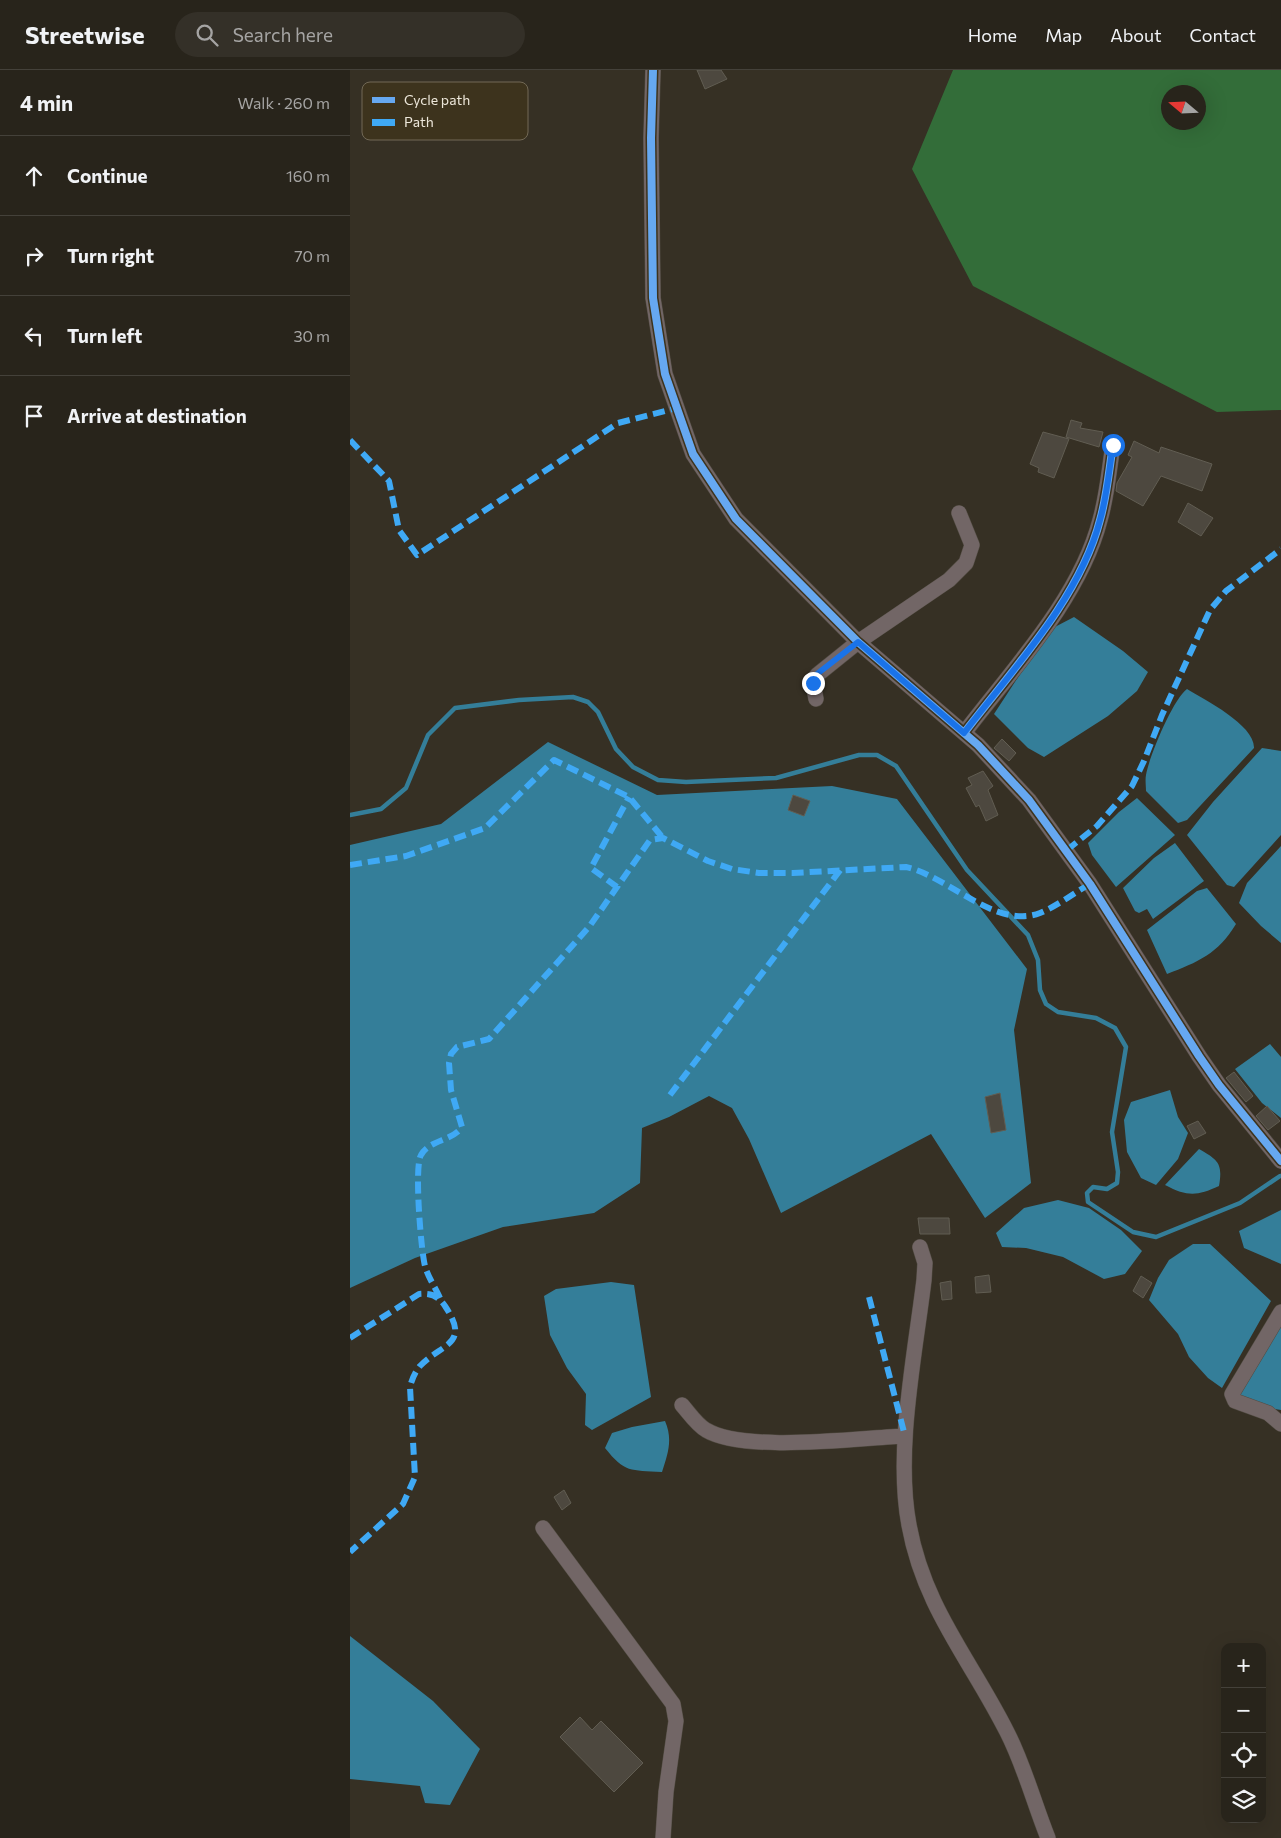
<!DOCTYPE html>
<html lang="en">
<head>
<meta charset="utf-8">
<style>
	body { margin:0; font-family:Commissioner,sans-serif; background:#343028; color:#f1f3f6 }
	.controls { position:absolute; right:15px; bottom:15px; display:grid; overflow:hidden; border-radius:10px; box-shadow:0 5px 20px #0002 }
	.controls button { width:45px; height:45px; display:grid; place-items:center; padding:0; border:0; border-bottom:1px solid #44413a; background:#28241b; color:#f1f3f6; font:25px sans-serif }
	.compass { position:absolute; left:811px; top:15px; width:45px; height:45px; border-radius:50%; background:#28241b; box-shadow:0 5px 20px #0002; rotate:289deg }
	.stop { position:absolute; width:15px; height:15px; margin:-11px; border:4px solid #1a73e8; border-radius:50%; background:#fff }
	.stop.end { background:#1a73e8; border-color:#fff; box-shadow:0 1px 5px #0008 }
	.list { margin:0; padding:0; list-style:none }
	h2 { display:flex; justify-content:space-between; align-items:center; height:65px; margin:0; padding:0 20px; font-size:21px }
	h2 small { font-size:16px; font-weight:400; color:#a5a4a3 }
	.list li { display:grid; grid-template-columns:32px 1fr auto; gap:15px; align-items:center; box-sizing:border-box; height:80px; padding:0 20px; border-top:1px solid #44413a }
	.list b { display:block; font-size:19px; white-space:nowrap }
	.list em { font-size:16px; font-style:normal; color:#a5a4a3 }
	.icon { flex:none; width:28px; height:28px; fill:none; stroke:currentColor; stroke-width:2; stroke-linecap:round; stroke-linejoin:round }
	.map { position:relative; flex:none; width:931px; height:1768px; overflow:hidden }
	header { display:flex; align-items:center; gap:30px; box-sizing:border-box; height:70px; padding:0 25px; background:#28241b; border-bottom:1px solid #44413a }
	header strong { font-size:24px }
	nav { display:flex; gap:28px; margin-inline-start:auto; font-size:18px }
	.search { width:350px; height:45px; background:#343028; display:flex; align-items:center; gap:12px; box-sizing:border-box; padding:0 18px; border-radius:28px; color:#a5a4a3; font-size:19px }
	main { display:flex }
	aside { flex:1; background:#28241b }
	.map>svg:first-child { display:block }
	.forest { fill:#336d39; fill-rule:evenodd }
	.water { fill:#347e99 }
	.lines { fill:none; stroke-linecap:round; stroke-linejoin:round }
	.stream { stroke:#347e99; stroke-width:4.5 }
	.building { fill:#4d483f; stroke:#615d52 }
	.minor-casing { stroke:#524c43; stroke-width:16 }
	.minor { stroke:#726666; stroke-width:15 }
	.quiet { stroke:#3fa9f5; stroke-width:6; stroke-dasharray:12 6; stroke-linecap:butt }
	.cycleway-casing { stroke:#3d331d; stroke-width:11 }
	.cycleway { stroke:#66a8f1; stroke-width:8 }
	.route { stroke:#1a73e8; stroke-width:6 }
	.key { fill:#3d331d; stroke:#726956; stroke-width:1 }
	.key-label { font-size:14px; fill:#ede7da }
</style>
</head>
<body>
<header>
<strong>Streetwise</strong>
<div class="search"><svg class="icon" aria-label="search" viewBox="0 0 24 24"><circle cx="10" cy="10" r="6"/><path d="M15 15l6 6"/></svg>Search here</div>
<nav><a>Home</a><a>Map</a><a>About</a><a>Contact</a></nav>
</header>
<main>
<aside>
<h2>4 min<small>Walk · 260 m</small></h2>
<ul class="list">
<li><svg class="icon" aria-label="ahead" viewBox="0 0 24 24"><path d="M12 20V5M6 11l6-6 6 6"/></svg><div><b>Continue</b></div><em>160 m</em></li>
<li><svg class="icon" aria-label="right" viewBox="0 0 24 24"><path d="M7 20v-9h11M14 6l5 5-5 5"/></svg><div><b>Turn right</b></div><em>70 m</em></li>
<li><svg class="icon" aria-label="left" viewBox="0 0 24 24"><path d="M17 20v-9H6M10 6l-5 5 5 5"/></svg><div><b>Turn left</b></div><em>30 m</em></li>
<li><svg class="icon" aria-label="arrive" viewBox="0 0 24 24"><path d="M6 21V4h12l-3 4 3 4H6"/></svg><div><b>Arrive at destination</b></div></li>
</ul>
</aside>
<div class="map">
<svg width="931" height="1768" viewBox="0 0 931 1768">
	<rect width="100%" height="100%" fill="#363024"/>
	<path class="forest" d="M603,0H931V340L867,342L623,216L562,99ZM818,22H848V52H818Z"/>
	<path class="water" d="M724,547L773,581L798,602L787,621L758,646L694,687L678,678L644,644L699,560Z
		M837,619C855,630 905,655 904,678L837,750L828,753L796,721C796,716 795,710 796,705C799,687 823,629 837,619Z
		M198,672L307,725L482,716L547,729L677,899L664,960L681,1113L635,1148L581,1064L431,1143L399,1069L382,1038L359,1026L319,1047L292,1058L290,1113L244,1143L153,1157L65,1188L0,1218V775L91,754Z
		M912,678L931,681V765L884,817L877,815L837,765L863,732Z
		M787,728L825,765L766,817L742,785L738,773L769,742Z
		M825,773L854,811L803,849L797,839L789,843L785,841L773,818L804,788Z
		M931,776V873L911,856L889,833L897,813Z
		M857,818L886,854C868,884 848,892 817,904L797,860L847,821Z
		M920,974L931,987V1048L912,1033L885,999Z
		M820,1020L828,1047L838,1063L828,1089L806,1115L791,1108L777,1082L774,1050L781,1032Z
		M849,1079C868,1090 873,1093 869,1116C847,1126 838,1127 815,1115Z
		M708,1130L739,1138L771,1160L792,1181L775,1204L754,1209L713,1187L676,1178L652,1177L646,1163L674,1138Z
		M931,1140V1194L894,1178L889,1161Z
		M843,1174H860L921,1231L872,1318L858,1308L839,1287L828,1264L799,1230L808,1208L819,1190Z
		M261,1212L284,1215L301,1327L242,1360L235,1355L236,1324L217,1298L200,1265L194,1226L206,1219Z
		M931,1247V1340L899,1335L887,1325Z
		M315,1351C323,1369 318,1384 312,1402C280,1400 275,1403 255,1378L262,1363L282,1357Z
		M0,1566L83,1631L130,1679L100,1735L75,1733L70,1716L0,1709Z"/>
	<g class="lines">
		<path class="stream" d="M0,745L31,739L56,718L78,665L105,638L169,630L223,627L238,632L248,642L266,679L283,697L308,710L336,712L426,708L509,685H527L546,696L617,800L678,865L688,890L690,920L696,934L708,942L746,948L765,958L776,977L762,1062L768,1102L767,1113L757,1119L743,1117L737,1123L738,1132L783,1162L806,1167L890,1133L930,1106"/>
	</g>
	<path class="building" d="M347,0H371L377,9L355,19Z
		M721,350L732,353L730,358L753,362L749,377L716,367Z
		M693,362L719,369L704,408L688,402L689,398L680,394Z
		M784,371L809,383L811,377L862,394L852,421L811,406L793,436L766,421L767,413L782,387L778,385Z
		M838,433L863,448L851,466L828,452Z
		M652,669L666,683L659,691L644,678Z
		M633,701L643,716L638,720L648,745L636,751L629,735L626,737L616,718L622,715L618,708Z
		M443,725L460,731L454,746L438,740Z
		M884,1002L903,1026L896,1032L876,1008Z
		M650,1023L656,1060L641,1063L635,1027Z
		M917,1036L930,1051L918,1060L906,1046Z
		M848,1051L856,1063L844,1069L837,1056Z
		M568,1148H599L600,1164H570Z
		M639,1205L641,1222L626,1223L625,1207Z
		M791,1206L802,1213L793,1228L783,1221Z
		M601,1211L602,1229L592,1230L590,1213Z
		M214,1420L221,1433L212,1440L204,1427Z
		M230,1647L242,1660L251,1651L293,1693L264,1722L210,1667Z"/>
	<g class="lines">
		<g class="minor-casing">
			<path id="minor" d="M303,0L301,68L303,228L315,304L343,384L386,449L508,572L628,675L679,730L740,814L849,986L869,1015L931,1091
				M466,629L463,613L467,605L508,572L599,510L616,493L622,475L609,443
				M614,663C662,600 730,528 750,450C757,426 759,400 763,375
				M570,1177L575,1193L574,1210C565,1285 545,1381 559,1455C574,1538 621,1590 657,1662C674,1695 684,1733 698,1768
				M931,1242L882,1324L885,1331L918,1343L931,1354
				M332,1335C339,1343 347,1355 356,1360C395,1383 508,1368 555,1366
				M193,1458L323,1634L326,1651L316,1722L313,1768"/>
		</g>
		<use href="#minor" class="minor"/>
		<path class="quiet" d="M0,370L39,411L49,460L67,485L268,353L327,338
			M717,780L747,756L782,716L794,691L812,645L860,540L876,521L931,479
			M0,795L56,786L135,758L204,690L279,727L313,768
			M267,817L241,798L279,727
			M320,1025L491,799
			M519,1227L555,1366
			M90,1228C85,1217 78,1207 75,1196C71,1181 64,1096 71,1085C79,1070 102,1071 112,1057L101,1020L99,993L101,984L107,977L139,969L239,857L300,770L313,768L358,791L382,799L409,803H443L556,797C598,806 646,860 690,843C707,836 724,823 740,814
			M0,1268L69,1224C82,1223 88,1226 95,1236C121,1275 92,1273 70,1296C65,1302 62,1309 60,1317L65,1407L53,1434L0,1482"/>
		<g class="cycleway-casing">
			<path id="cycleway" d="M303,0L301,68L303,228L315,304L343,384L386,449L508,572L628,675L679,730L740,814L849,986L869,1015L931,1091
				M614,663C662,600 730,528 750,450C757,426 759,400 763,375"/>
		</g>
		<use href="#cycleway" class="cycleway"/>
	</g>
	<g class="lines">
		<path class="route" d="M463,613L467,604L508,572L614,663C662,600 730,528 750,450C757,426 759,400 763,375"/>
	</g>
	<rect x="12" y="12" width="166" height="58" rx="8" class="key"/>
	<rect x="22" y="27" width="23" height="6" fill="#66a8f1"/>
	<rect x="22" y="49" width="23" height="7" fill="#3fa9f5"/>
	<g class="key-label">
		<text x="54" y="35">Cycle path</text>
		<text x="54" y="57">Path</text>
	</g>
</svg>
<div class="controls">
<button>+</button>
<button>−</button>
<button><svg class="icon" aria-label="locate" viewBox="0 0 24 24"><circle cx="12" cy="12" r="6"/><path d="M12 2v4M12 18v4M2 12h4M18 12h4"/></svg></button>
<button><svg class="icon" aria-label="layers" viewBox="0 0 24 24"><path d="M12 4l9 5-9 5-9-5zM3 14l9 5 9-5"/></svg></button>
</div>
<svg class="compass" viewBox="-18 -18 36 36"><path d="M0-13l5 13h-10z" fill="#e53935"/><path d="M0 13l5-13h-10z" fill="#a5a4a3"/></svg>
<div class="stop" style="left:763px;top:375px"></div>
<div class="stop end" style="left:463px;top:613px"></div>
</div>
</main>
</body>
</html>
